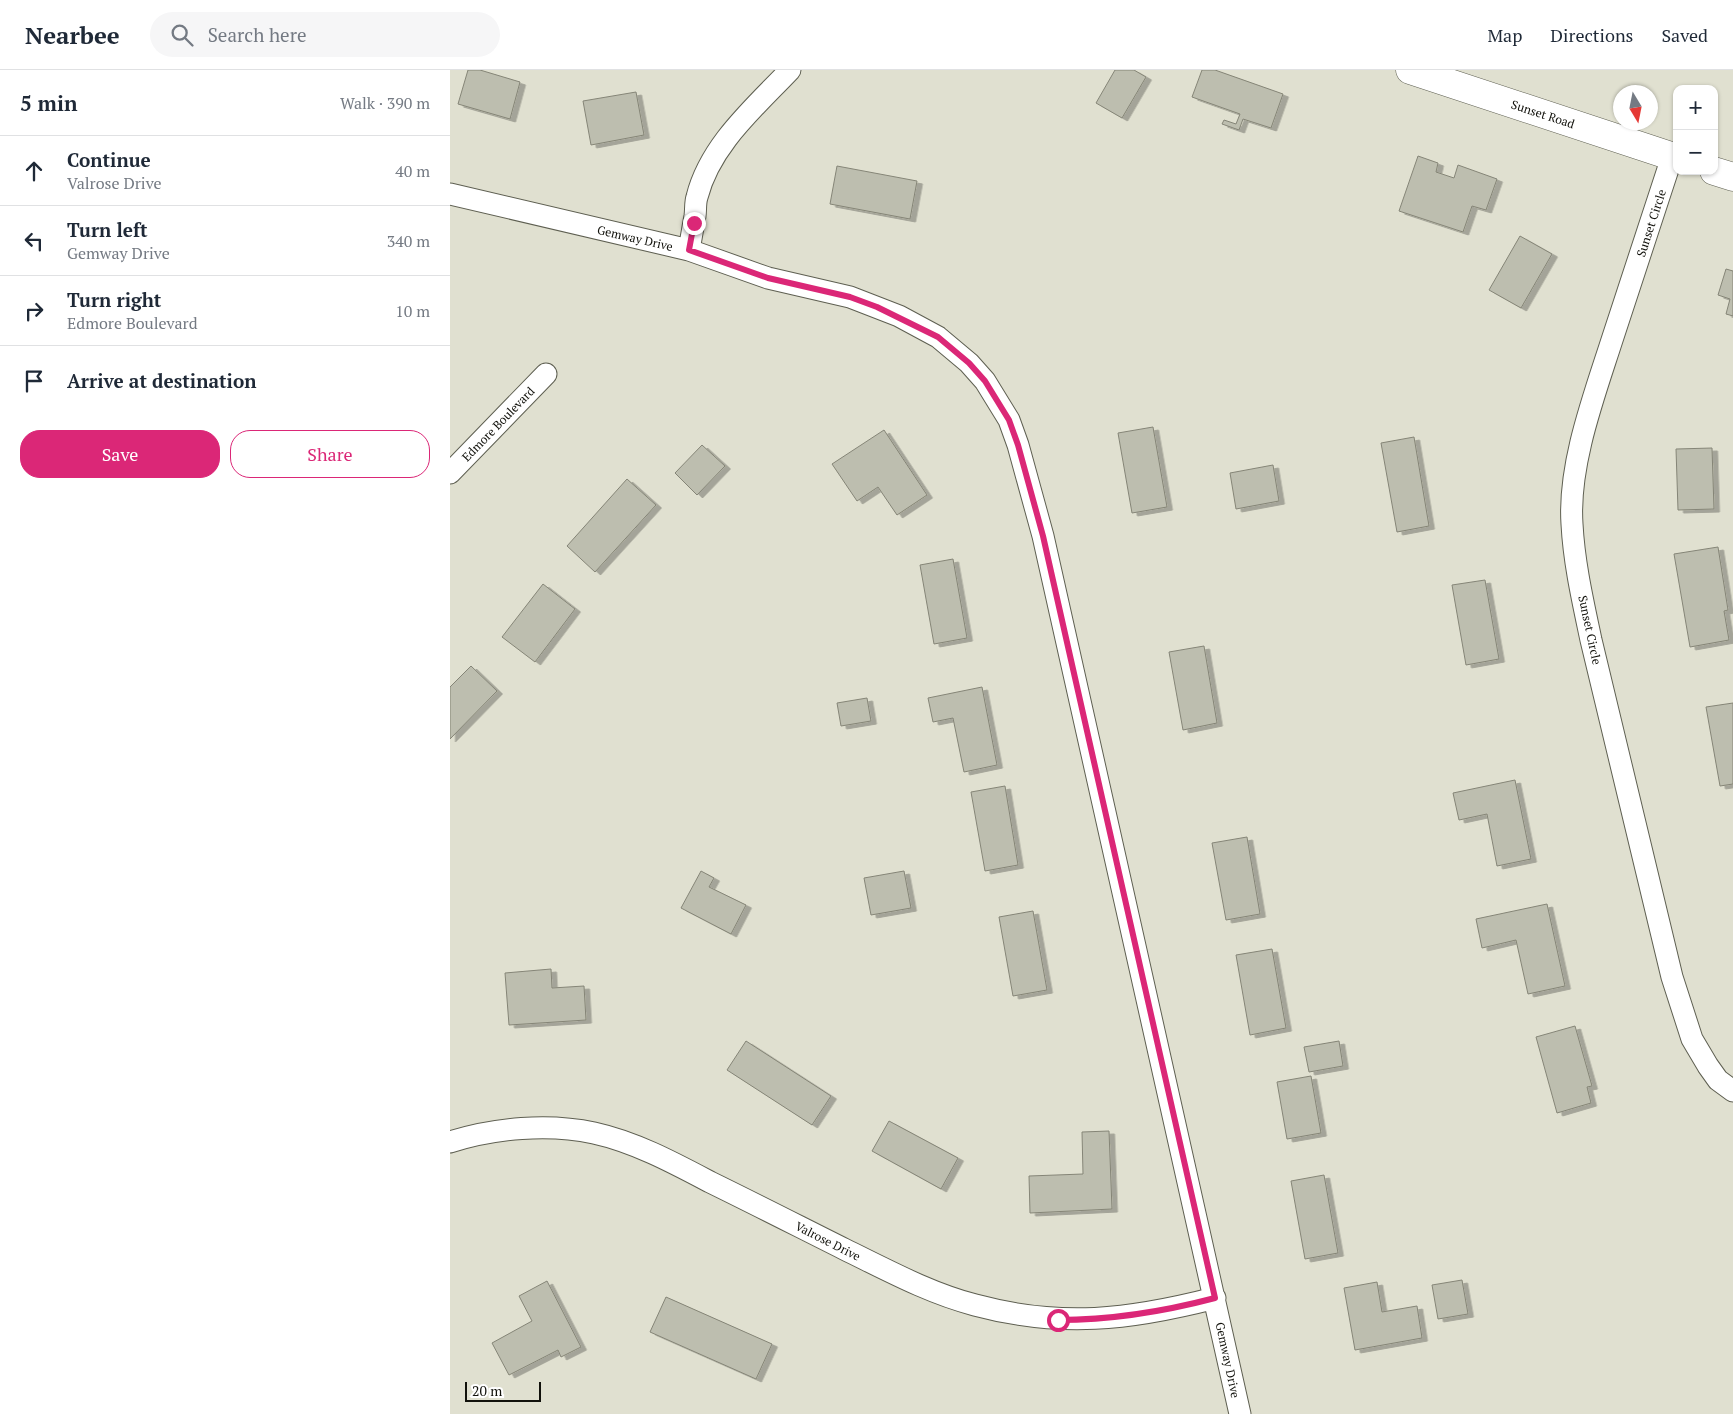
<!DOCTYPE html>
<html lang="en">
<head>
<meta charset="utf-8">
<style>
	body { margin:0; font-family:"PT Serif",serif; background:#f6f6f7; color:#1f2937 }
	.controls { position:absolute; right:15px; top:15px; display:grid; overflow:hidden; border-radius:10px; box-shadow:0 1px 4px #0004 }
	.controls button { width:45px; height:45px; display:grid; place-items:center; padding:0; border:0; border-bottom:1px solid #e0e1e3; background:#fff; color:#1f2937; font:25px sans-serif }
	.compass { position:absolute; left:1163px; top:15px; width:45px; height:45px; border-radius:50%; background:#fff; box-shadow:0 1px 4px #0004; rotate:170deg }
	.scale { position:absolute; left:15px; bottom:12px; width:76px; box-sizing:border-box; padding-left:5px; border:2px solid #11110b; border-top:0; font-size:14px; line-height:18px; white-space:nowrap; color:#11110b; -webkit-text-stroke:4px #fff; paint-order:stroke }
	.stop { position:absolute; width:15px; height:15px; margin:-11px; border:4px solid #db2777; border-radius:50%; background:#fff }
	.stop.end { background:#db2777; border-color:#fff; box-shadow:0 1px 5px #0008 }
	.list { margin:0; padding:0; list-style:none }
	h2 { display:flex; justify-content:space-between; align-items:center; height:65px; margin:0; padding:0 20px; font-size:21px }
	h2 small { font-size:16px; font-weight:400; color:#747a83 }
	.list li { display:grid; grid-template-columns:32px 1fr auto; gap:15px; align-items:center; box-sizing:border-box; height:70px; padding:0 20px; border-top:1px solid #e0e1e3 }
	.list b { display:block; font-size:19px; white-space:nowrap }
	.list p { margin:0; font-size:16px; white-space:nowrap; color:#747a83 }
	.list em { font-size:16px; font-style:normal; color:#747a83 }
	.actions { display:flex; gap:10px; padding:15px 20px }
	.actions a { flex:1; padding:11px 0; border:1px solid #db2777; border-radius:20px; text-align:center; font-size:18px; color:#db2777 }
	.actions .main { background:#db2777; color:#fff }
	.icon { flex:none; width:28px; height:28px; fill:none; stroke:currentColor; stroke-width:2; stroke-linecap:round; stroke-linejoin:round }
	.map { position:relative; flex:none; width:1283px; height:1344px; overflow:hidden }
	header { display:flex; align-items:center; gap:30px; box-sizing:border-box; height:70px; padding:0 25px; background:#fff; border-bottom:1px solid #e0e1e3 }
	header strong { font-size:24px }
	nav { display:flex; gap:28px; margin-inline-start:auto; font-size:18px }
	.search { width:350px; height:45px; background:#f6f6f7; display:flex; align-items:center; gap:12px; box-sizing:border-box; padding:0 18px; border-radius:28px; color:#747a83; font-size:19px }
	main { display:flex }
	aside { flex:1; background:#fff }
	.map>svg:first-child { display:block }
	.building { fill:#bdbeaf; stroke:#858577; filter:url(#shadow) }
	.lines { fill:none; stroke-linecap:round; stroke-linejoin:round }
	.street-casing { stroke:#5e5f51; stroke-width:23 }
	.secondary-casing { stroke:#5e5f51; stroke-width:29 }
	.street { stroke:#fff; stroke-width:21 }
	.secondary { stroke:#fff; stroke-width:28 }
	.route { stroke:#db2777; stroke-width:6 }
	.labels { text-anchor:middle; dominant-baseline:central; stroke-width:5; stroke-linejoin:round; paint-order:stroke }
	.street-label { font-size:12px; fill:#11110b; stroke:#fff }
</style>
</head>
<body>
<header>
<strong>Nearbee</strong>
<div class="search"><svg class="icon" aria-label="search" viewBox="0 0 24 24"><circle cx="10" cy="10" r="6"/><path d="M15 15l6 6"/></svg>Search here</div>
<nav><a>Map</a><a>Directions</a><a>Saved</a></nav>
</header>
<main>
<aside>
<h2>5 min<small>Walk · 390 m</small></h2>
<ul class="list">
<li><svg class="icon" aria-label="ahead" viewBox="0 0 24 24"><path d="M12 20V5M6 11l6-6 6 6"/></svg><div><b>Continue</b><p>Valrose Drive</p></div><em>40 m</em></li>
<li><svg class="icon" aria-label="left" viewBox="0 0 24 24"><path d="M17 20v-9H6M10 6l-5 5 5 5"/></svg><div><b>Turn left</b><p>Gemway Drive</p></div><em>340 m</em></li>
<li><svg class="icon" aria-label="right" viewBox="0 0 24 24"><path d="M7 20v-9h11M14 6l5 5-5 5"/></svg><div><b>Turn right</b><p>Edmore Boulevard</p></div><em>10 m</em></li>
<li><svg class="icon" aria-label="arrive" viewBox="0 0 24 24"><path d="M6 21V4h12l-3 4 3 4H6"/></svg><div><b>Arrive at destination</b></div></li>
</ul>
<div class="actions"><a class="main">Save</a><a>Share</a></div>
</aside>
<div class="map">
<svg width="1283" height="1344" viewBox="0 0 1283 1344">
	<defs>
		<filter id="shadow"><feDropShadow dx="5.5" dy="3" stdDeviation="0" flood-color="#0004"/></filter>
	</defs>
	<rect width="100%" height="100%" fill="#e0e0d0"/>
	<path class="building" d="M18,0H30L70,12L60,49L8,34Z
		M665,0H684L696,7L672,48L646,33Z
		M752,0H765L833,24L821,58L793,49L789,60L772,54L774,50L786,54L790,44L742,27Z
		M186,22L194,65L141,75L133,31Z
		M968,86L988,93L986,102L1004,108L1008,95L1047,109L1036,140L1022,136L1013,162L949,141Z
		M387,96L467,111L460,149L380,134Z
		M1070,166L1102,184L1071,238L1039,220Z
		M1276,199L1283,201V246L1276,244L1280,229L1268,225Z
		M703,357L717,437L682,443L668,363Z
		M434,360L477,425L447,445L428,417L407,431L382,394Z
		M964,367L979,456L947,462L931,373Z
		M252,375L275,396L247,425L225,403Z
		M1262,378L1264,439L1228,440L1226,379Z
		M823,395L829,431L786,439L780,403Z
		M177,409L206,435L145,502L117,476Z
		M1268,477L1278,540L1274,541L1279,570L1240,577L1224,484Z
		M503,489L517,568L484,574L470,495Z
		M1035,510L1049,589L1016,595L1002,515Z
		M93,514L125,539L85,592L52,567Z
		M754,576L767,653L733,660L719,582Z
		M21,596L47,621L0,669V617Z
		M532,617L547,695L514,702L503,648L483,652L478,628Z
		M417,628L421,651L391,656L387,633Z
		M1283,633V714L1270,716L1256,637Z
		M1065,710L1081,789L1047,796L1037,744L1009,750L1003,723Z
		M555,716L568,795L535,801L521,722Z
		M797,767L810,844L776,850L762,773Z
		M251,801L264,808L259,817L296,835L281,864L231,838Z
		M454,801L461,838L421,845L414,808Z
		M1097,834L1115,916L1078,924L1066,870L1032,878L1026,849Z
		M583,841L597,920L563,926L549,847Z
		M822,879L836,958L800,965L786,885Z
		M101,899L102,918L134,916L136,950L59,955L55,903Z
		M1125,956L1142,1016L1137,1017L1141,1033L1107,1043L1086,967Z
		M296,971L381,1026L362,1055L277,1000Z
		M889,971L893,996L859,1002L854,977Z
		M861,1006L871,1063L837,1069L827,1012Z
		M439,1051L508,1088L491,1119L422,1081Z
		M659,1061L662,1139L580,1143L579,1106L633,1104L632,1062Z
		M874,1105L888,1183L855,1189L841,1111Z
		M1012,1210L1018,1244L988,1249L982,1215Z
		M97,1211L131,1277L111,1287L108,1280L59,1305L42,1273L82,1251L69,1226Z
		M927,1212L932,1242L967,1236L972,1268L905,1280L894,1218Z
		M216,1227L322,1274L306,1309L200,1262Z"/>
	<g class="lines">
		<g class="street-casing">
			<path id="street" d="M1222,87C1202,148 1182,209 1162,270C1144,326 1118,395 1122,454C1124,493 1133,532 1141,570L1222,907L1242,969L1258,996L1268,1010L1283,1021
				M0,124L239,180L318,208L400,227L449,246L488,267L519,293L535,311L559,350L568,375L593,466L790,1344
				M239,180C241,169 243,157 245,146C246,139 245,133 247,127C260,75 305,37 340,0
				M0,403L96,304
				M0,1072C45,1058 98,1053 144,1063C185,1072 224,1093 260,1112C305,1134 350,1157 394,1179C437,1200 479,1223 525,1235C611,1258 679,1250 765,1228"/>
		</g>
		<g class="secondary-casing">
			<path id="secondary" d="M960,0L1227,88
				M1264,101L1283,107"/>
		</g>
		<use href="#street" class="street"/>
		<use href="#secondary" class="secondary"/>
	</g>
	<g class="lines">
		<path class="route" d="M244,153L239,180L318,208L400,227L427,237L488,267L519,293L535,311L559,350L568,375L593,466L765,1228C712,1242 663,1250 608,1250"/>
	</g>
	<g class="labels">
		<g class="street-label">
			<text transform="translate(1093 44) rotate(18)">Sunset Road</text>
			<text transform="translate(1201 153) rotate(-72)">Sunset Circle</text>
			<text transform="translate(185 168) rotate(13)">Gemway Drive</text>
			<text transform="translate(48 354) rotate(-46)">Edmore Boulevard</text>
			<text transform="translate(1140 560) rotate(78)">Sunset Circle</text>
			<text transform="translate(378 1171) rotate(27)">Valrose Drive</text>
			<text transform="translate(778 1290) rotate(78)">Gemway Drive</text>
		</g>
	</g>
</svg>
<div class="controls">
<button>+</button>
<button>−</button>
</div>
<svg class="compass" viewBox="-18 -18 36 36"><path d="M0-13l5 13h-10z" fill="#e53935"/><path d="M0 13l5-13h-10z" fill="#747a83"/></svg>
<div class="scale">20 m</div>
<div class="stop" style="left:608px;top:1250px"></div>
<div class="stop end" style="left:244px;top:153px"></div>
</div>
</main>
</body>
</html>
